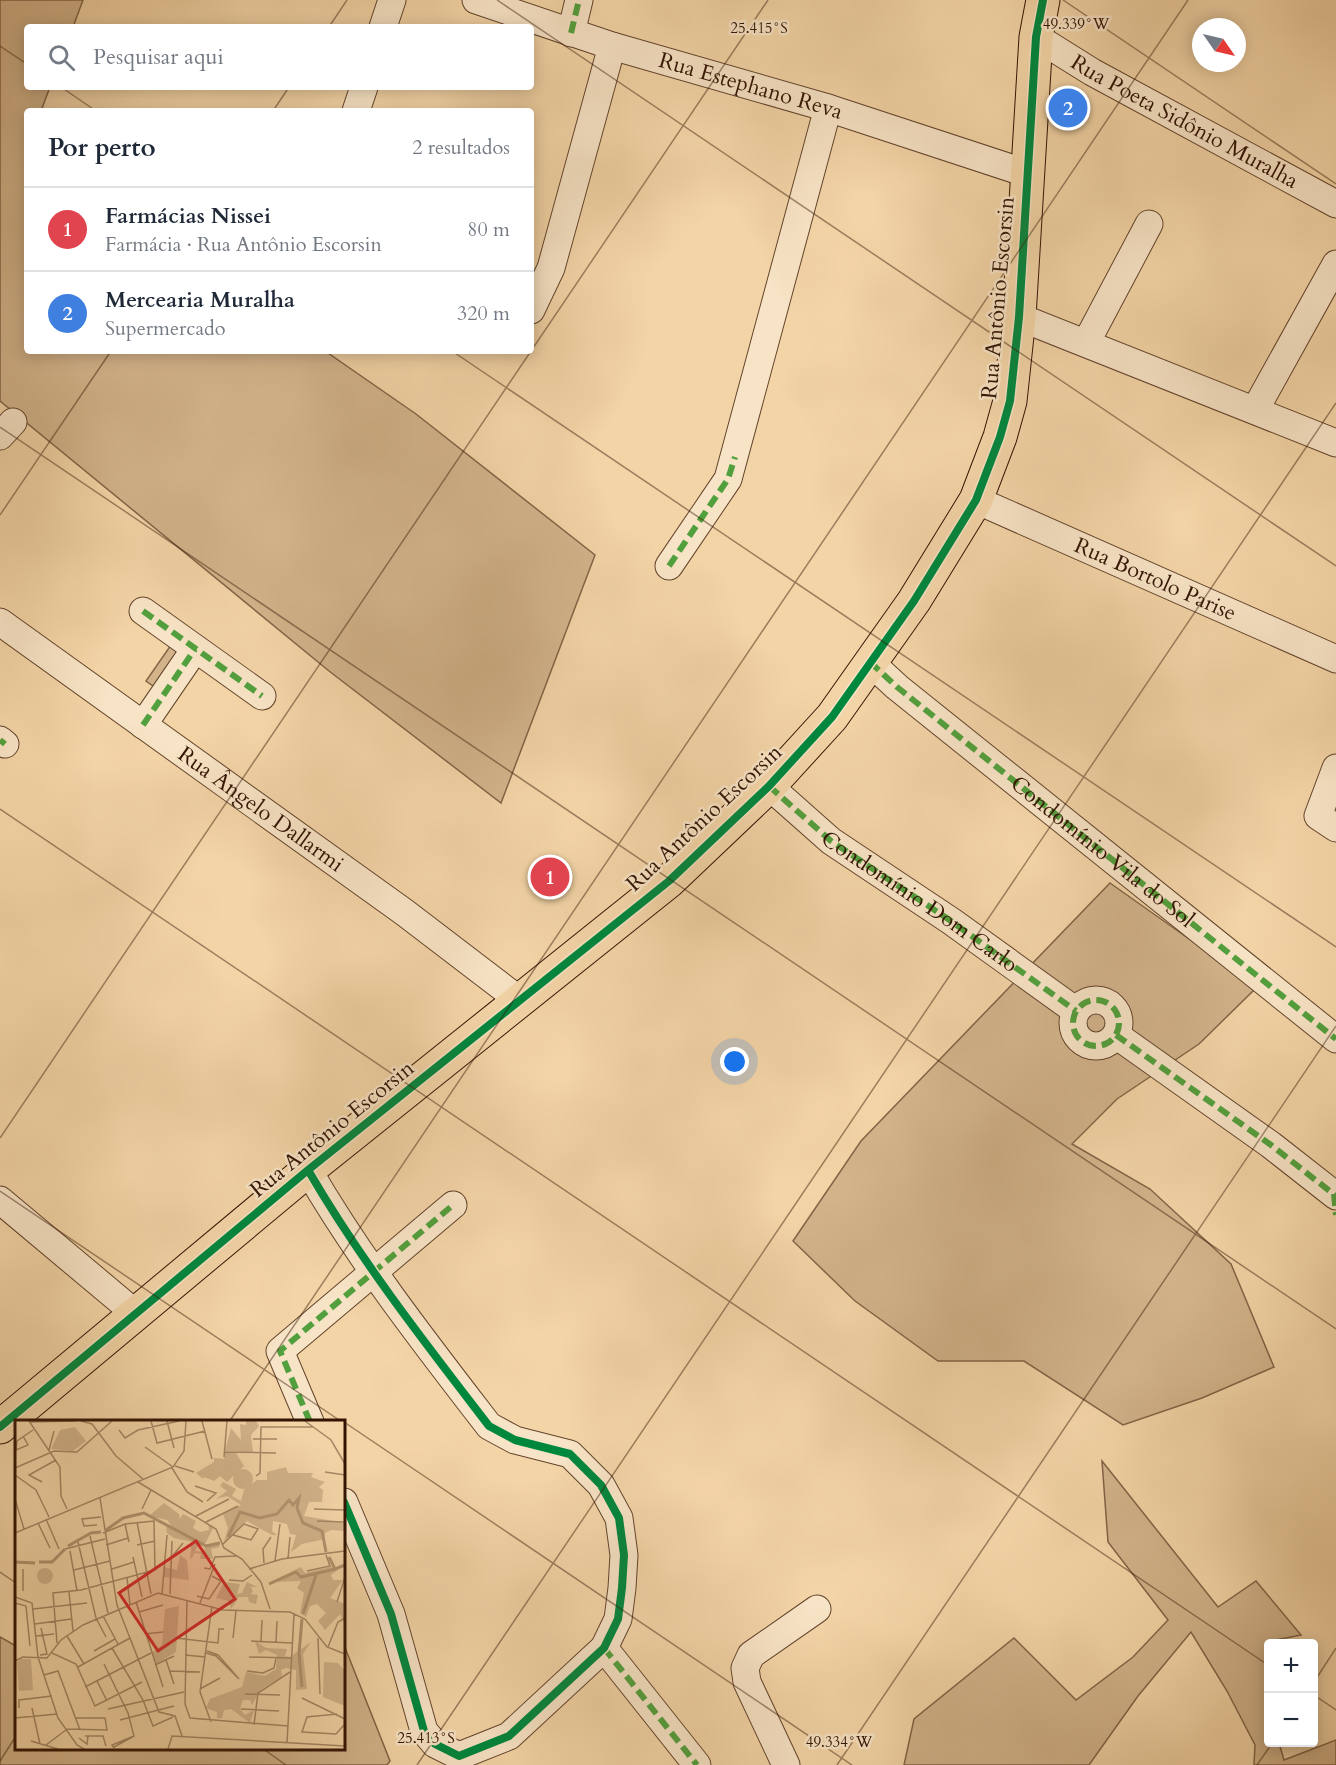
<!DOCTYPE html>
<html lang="pt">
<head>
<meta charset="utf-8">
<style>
	body { margin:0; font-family:Cardo,serif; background:#f2f2f3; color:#1f2937 }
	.controls { position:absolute; right:18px; bottom:18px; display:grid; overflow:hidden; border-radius:6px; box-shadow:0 3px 15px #0003 }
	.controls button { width:54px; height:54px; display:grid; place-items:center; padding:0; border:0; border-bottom:2px solid #e0e1e3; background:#fff; color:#1f2937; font:30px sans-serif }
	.compass { position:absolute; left:1192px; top:18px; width:54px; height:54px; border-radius:50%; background:#fff; box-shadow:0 3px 15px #0003; rotate:124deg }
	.you { position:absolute; left:735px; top:1062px; width:21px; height:21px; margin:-15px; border:4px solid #fff; border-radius:50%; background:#1a73e8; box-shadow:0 0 0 9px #1a73e833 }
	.badge { display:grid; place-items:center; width:39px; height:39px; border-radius:50%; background:#8f2418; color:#fff; font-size:20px; font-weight:700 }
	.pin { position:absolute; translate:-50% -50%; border:3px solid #fff; box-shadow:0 2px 6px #0006 }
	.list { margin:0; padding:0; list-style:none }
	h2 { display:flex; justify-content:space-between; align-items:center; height:78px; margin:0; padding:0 24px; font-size:26px }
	h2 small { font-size:20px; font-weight:400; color:#747a83 }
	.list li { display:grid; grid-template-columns:39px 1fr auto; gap:18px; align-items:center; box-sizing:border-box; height:84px; padding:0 24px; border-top:2px solid #e0e1e3 }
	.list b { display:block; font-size:22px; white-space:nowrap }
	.list p { margin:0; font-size:20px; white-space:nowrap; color:#747a83 }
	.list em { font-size:20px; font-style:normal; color:#747a83 }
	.icon { flex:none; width:33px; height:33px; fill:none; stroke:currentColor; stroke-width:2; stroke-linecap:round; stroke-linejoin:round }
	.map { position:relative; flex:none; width:1336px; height:1765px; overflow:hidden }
	.search { position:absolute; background:#fff; box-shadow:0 3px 15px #0003; left:24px; top:24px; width:510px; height:66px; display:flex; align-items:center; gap:15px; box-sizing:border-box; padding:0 21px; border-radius:6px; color:#747a83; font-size:22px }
	.panel { position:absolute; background:#fff; box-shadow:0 3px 15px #0003; left:24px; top:108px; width:510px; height:246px; border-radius:6px }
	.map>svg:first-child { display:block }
	.green { fill:#d2b38a; stroke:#826447; stroke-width:1.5 }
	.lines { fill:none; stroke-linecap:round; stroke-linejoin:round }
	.minor-casing { stroke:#63442c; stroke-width:29 }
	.major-casing { stroke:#331404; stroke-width:35 }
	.minor { stroke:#f7e3c5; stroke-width:27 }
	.major { stroke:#f3d4a6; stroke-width:33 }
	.quiet { stroke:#52a03d; stroke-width:6; stroke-dasharray:12 6; stroke-linecap:butt }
	.cycleway-casing { stroke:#f7e3c5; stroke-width:11 }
	.cycleway { stroke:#00873e; stroke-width:8 }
	.ticks { fill:none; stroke:#331404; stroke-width:1.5; stroke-opacity:0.45 }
	.labels { text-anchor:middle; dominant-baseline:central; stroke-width:5; stroke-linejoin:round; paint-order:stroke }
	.street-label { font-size:22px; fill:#331404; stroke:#f7e3c5 }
	.inset-river { fill:none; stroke:#b2936f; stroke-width:3 }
	.inset-road { fill:none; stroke:#a68765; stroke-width:1.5 }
	.view { fill:#d62828; fill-opacity:0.15; stroke:#d62828; stroke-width:3 }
	.inset-edge { fill:none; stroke:#331404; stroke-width:3 }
	.ticks-label { font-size:15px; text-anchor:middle; fill:#331404; stroke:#f7e3c5; stroke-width:5; stroke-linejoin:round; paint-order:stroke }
</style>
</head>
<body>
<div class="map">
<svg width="1336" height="1765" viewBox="0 0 1336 1765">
	<rect width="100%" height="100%" fill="#f3d4a6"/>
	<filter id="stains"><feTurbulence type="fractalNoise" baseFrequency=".00333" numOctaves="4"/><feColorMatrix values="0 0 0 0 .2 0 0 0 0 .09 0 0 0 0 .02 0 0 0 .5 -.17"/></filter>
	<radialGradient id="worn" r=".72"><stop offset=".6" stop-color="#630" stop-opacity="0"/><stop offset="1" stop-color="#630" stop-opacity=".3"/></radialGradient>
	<path class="green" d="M0,0H83L73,27H27V87H50L41,111H27V351H325L416,414L595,555L501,803L329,671L0,401Z
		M171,645L191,658L161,685L153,686L146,681Z
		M1110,883L1257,987L1199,1044L1117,1099L1072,1144L1150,1189L1231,1264L1274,1367L1202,1398L1123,1425L1024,1361H938L855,1301L793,1241L861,1141Z
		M1102,1461L1218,1607L1256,1581L1301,1635L1271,1641L1268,1644L1265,1686L1268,1701V1742L1279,1743L1284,1760L1336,1740V1765H1254L1255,1745L1227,1691L1191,1632L1138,1696L1089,1765H904L914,1719L1014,1638L1076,1700L1133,1657L1168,1620L1108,1542Z
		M0,1637L16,1646V1748H344V1645L390,1761L387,1765H0Z"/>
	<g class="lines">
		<g class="minor-casing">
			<g id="minor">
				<path id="s1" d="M476,0L612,46L828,108L1026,173"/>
				<path d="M383,27L392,0"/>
				<path d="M571,33L579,0"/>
				<path id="s2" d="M1036,37L1092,72L1336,204"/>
				<path d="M356,111L364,87"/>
				<path d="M531,310L551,268L612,46"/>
				<path d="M1019,317L1336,443"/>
				<path d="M1086,343L1149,224"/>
				<path d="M1255,410L1336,264"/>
				<path d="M0,436L13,422"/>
				<path id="s3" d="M976,500L1336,659"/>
				<path d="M669,566L728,479L828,108"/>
				<path d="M143,611L262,696"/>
				<path id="s4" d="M0,622L404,912L519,1000"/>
				<path d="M870,662L897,687L1336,1039"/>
				<path d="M143,725L195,649"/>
				<path d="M0,740L5,744"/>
				<path d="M1336,768L1318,816L1336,828"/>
				<path id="s5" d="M769,786L831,841L951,921L1076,1011"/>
				<circle cx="1096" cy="1023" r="23"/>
				<path d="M1116,1035L1271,1145L1336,1196"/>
				<path d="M308,1170C361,1261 425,1343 489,1426L515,1440L570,1454L601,1485L619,1518L624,1555L622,1588L618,1619L604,1648L509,1736L459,1756L435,1744L424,1731L391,1614L344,1502"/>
				<path d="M0,1200L136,1314"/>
				<path d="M310,1422L280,1351L453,1205"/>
				<path d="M604,1648L697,1765"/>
				<path d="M786,1765L747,1682L745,1668L751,1655L817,1609"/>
			</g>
		</g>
		<g class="major-casing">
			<path id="major" d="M0,1427L308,1170L669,881L769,786L832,717L914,601L976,500L1000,437L1010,401L1019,317L1036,37L1043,0"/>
		</g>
		<use href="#minor" class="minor"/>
		<use href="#major" class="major"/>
		<g class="quiet">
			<path d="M571,33L579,0"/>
			<path d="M669,566L728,479L735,457"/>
			<path d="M143,611L262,696"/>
			<path id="s6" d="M870,662L897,687L1336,1039"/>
			<path d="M143,725L195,649"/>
			<path d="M0,740L5,744"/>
			<path d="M769,786L831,841L951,921L1076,1011"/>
			<circle cx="1096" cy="1023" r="23"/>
			<path d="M1116,1035L1271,1145L1336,1196"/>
			<path d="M1334,1194L1336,1215"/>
			<path d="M310,1422L280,1351L453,1205"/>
			<path d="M604,1648L697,1765"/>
		</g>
		<g class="cycleway-casing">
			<path id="cycleway" d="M308,1170C361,1261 425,1343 489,1426L515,1440L570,1454L601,1485L619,1518L624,1555L622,1588L618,1619L604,1648L509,1736L459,1756L435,1744L424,1731L391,1614L344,1502
				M0,1427L308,1170L669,881L769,786L832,717L914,601L976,500L1000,437L1010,401L1019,317L1036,37L1043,0"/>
		</g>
		<use href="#cycleway" class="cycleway"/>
	</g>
	<path class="ticks" d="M497,0L1336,566M1063,0L1336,184M329,27L347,0M0,46L27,64M61,87L96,111M273,111L289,87M452,351L1336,947M531,351L768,0M0,427L1336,1329M0,515L111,351M0,809L1268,1665M0,1138L531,351M0,1191L342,1422M229,1422L1188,0M344,1422L852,1765M0,1572L16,1583M1314,1682L1336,1648M1314,1695L1336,1710M262,1748L286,1765M0,1761L16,1736M417,1765L1336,403M837,1765L1336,1026M1257,1765L1273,1742"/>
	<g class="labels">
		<g class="street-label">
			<text stroke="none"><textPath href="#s1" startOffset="288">Rua Estephano Reva</textPath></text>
			<text stroke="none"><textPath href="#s2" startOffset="171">Rua Poeta Sidônio Muralha</textPath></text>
			<text transform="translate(998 298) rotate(-85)">Rua Antônio Escorsin</text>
			<text stroke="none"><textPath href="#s3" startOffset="196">Rua Bortolo Parise</textPath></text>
			<text stroke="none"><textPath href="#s4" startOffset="321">Rua Ângelo Dallarmi</textPath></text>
			<text transform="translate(704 818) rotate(-43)">Rua Antônio Escorsin</text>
			<text stroke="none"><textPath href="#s6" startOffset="300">Condomínio Vila do Sol</textPath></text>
			<text stroke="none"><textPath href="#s5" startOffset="190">Condomínio Dom Carlo</textPath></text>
			<text transform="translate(332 1129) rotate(-39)">Rua Antônio Escorsin</text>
		</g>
	</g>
	<g transform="translate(15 1420)">
		<rect width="330" height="330" fill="#f3d4a6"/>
		<path d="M231,1H241L244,6L236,15L238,32L210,31L216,8L226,20L225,4L231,5ZM60,7L71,21L58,31L36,29L45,10ZM210,33H221L229,46L212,62L205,56L199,61L189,57L188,59L181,53L199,42V38L209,39ZM271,47L273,53H298L296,57L310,62L304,67L308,70L307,82H294L289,96L330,103V111L316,110L310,113V119L287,124L276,132L281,115L275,114L272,104L258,101L257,111L262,115H257L232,101L209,122L213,108L208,94L226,85L212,76L201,79L212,71L205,66L208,62L221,69L217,76L226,81L229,70L242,60H252V52ZM218 59a10 10 0 1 1 20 0a10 10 0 1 1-20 0ZM149,83L164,94L165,99L168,94L181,101L178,108L185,112L194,110L193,104L198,108L189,126L184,124L180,131L189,132L190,125L203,122L205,127L196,129L198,139H185L186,134L180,133L175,140L176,126L182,123L159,118L152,113L151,106L156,105L152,100L134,96ZM165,135L172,140L174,160L149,157V147L162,150ZM319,146L323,150L316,155L318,160H328L315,178L330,184V206L325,194L310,210L303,201L311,193L302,184L295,186L291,197L285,193L289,173L282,168L286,161L255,162L286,147L290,153ZM22 156a8 8 0 1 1 16 0a8 8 0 1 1-16 0ZM209,162L225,164L222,174L227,173L232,162L242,167H236L238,172L235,174L243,175L241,184L234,182L233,177H224L216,189L214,181L201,178ZM164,186L161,232L141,244L137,232L147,225L150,189ZM240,221L251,228L272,229L270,236L275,237L296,222L288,234L292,269L281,270V250L271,248L266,250L267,256L245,270L237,285L235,280H228L225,289L230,295L239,290L235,303L216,289L209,290L207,298H202V292L191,288L195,279L227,267L231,252L250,256L261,249L262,235L251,230L244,234ZM6,239H16L18,270L4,271L2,242ZM309,242L323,243L329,250L330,286L308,277Z" fill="#d2b38a"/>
		<path class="inset-river" d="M91,110L108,98L129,93L191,126L205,123M213,117L225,92L245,98L262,94L274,80L278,85L284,78L282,88L288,103L307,111L311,132M53,126L76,113L86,112M314,137L320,149L330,145M0,142L20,143M24,142H37L50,129M254,164L281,152L286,157L320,149M288,194L301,155M287,199L284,233L287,267"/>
		<path class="inset-road" d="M14,1L45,47L46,76L52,89M66,1L77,4L101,36L128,59M136,1L142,23L190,11M152,1L159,28M187,1L197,39M290,1L316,20L330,44M14,2L60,1M104,10L110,18L123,10L164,1M238,19H262M130,27L158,47M1,30L13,25L8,16M34,30L39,11M1,31L2,21L18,10M210,32L261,33M209,37L212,1M160,46L179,52M0,48L39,31L62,32L97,1M157,48L172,72L188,82M310,52L330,55M0,55L21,70L34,97M241,56L245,53L246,7H298M27,62L14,55L41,40M123,62L201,109L209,128L227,139L246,162L255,189M180,66L201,73L192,81M85,78L102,185L144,292L160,296L167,316M0,79L9,109M127,89L136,70M299,89L330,90M181,96L214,79M31,99L44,129M302,101L330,102M122,102L136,174M191,102L223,86M23,103L35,128M110,104L114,122M82,105L69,106L67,99L86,97M0,113L158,47L169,31L171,1M75,116L93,193M63,122L81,198M208,124L229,104L243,109L236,120L218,115M91,125L113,118M122,125L140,121M50,129L90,119M55,131L62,171M118,137L127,177M156,138L168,123M273,139L275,117M260,141L265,104M249,143L248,129L256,117M189,148L195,149L200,137L221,136M97,149L119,142M234,149L267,139L330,131M59,150L95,141M292,151L315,146L311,135M112,158L115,185M214,160L228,161L237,155M8,171V149M54,172L58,211M147,174L152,115M155,174L157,121M182,176L194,179L206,161L197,156M0,177L17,183L23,237L43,298L62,325L69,329M172,180L170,284L175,298L273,306M121,182L148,267M322,182L330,157M0,183L11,186L15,226M185,183L200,144M18,189L72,183M124,192L148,185M88,196L103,224M81,198L91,217M20,204L56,199M130,214L148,212M21,216L39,214M52,216L69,244M161,218L203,223L204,209H209M218,218L221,191M303,218L305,274M236,221L277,223M246,221L247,200M261,222L262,201M42,223L38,173L66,170L140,150L139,101L110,104L88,113M313,227L323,202L330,198M97,228L128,280L138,306L158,297M79,231L100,219M37,233L61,244L80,286L127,262M191,233L201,236L224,259L203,235L192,231M25,235L32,234L26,208M170,235L190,237M234,237L276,238M151,240L159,264M0,241L8,237L32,238L46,220L68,205L143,173L208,190L275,192L290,199L312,227L330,234M89,244L113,293L119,316L99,327M140,245L159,236M63,247L115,218M155,251L185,252M232,251L248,253L259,248L261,238M29,255L43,251L65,310M82,261L92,281M70,267L136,233M185,269L205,258M230,274L265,275M287,278L330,299M4,288V280L37,276M17,288L25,324M93,289L169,272M226,289L264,291M322,294L292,297L287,312L321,314L330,304M0,298L42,294M105,300L159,286M196,302L185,272L197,186M239,305L243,273L275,252M51,309L92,310L90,298H61M70,316H88L91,326M64,318L72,324L73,316M16,321L43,329M272,323L279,194M31,325L51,310M99,328L97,325L119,316M153,329L157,316L330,326"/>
		<path class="view" d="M181,121L220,179L143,231L104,173Z"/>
		<rect width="330" height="330" class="inset-edge"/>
	</g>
	<g class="ticks-label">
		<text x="1076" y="29">49.339°W</text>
		<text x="759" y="33">25.415°S</text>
		<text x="426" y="1743">25.413°S</text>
		<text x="839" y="1747">49.334°W</text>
	</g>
	<rect width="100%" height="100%" filter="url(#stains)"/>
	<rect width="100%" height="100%" fill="url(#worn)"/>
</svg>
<div class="controls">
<button>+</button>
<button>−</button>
</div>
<svg class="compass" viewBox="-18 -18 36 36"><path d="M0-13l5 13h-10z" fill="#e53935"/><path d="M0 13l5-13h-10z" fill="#747a83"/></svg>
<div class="you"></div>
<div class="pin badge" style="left:550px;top:877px;background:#e0444e">1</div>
<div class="pin badge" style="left:1068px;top:108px;background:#3f7fe0">2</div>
<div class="search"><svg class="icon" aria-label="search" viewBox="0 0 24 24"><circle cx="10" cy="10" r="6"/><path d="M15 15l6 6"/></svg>Pesquisar aqui</div>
<section class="panel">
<h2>Por perto<small>2 resultados</small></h2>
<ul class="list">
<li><span class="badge" style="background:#e0444e">1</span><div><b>Farmácias Nissei</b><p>Farmácia · Rua Antônio Escorsin</p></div><em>80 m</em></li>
<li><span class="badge" style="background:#3f7fe0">2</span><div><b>Mercearia Muralha</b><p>Supermercado</p></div><em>320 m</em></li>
</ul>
</section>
</div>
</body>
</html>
